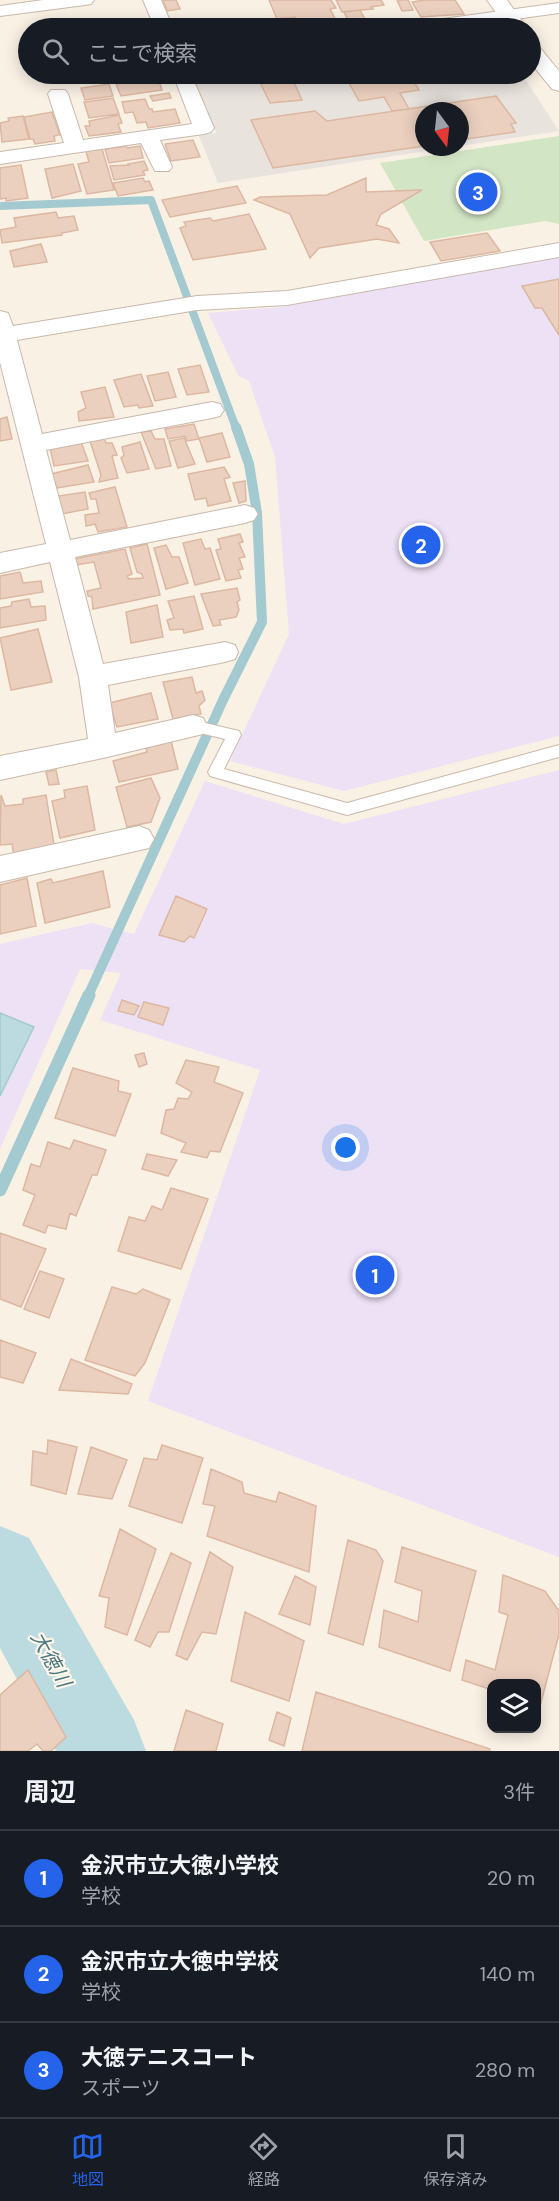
<!DOCTYPE html>
<html lang="ja">
<head>
<meta charset="utf-8">
<style>
	body { margin:0; font-family:"DM Sans","Noto Sans JP",sans-serif; background:#242831; color:#f1f3f6 }
	.controls { position:absolute; right:18px; bottom:18px; display:grid; overflow:hidden; border-radius:12px; box-shadow:0 3px 15px #0003 }
	.controls button { width:54px; height:54px; display:grid; place-items:center; padding:0; border:0; border-bottom:2px solid #363941; background:#171b24; color:#f1f3f6; font:30px sans-serif }
	.compass { position:absolute; left:415px; top:102px; width:54px; height:54px; border-radius:50%; background:#171b24; box-shadow:0 3px 15px #0003; rotate:165deg }
	.you { position:absolute; left:346px; top:1148px; width:21px; height:21px; margin:-15px; border:4px solid #fff; border-radius:50%; background:#1a73e8; box-shadow:0 0 0 9px #1a73e833 }
	.badge { display:grid; place-items:center; width:39px; height:39px; border-radius:50%; background:#2563eb; color:#fff; font-size:20px; font-weight:700 }
	.pin { position:absolute; translate:-50% -50%; border:3px solid #fff; box-shadow:0 2px 6px #0006 }
	.list { margin:0; padding:0; list-style:none }
	h2 { display:flex; justify-content:space-between; align-items:center; height:78px; margin:0; padding:0 24px; font-size:26px }
	h2 small { font-size:20px; font-weight:400; color:#9ea1a6 }
	.list li { display:grid; grid-template-columns:39px 1fr auto; gap:18px; align-items:center; box-sizing:border-box; height:96px; padding:0 24px; border-top:2px solid #363941 }
	.list b { display:block; font-size:22px; white-space:nowrap }
	.list p { margin:0; font-size:20px; white-space:nowrap; color:#9ea1a6 }
	.list em { font-size:20px; font-style:normal; color:#9ea1a6 }
	.icon { flex:none; width:33px; height:33px; fill:none; stroke:currentColor; stroke-width:2; stroke-linecap:round; stroke-linejoin:round }
	.map { position:relative; flex:none; width:559px; height:1751px; overflow:hidden }
	.search { position:absolute; background:#171b24; box-shadow:0 3px 15px #0003; left:18px; right:18px; top:18px; height:66px; display:flex; align-items:center; gap:15px; box-sizing:border-box; padding:0 21px; border-radius:33px; color:#9ea1a6; font-size:22px }
	.sheet { height:366px; background:#171b24 }
	nav { display:flex; justify-content:space-around; align-items:center; box-sizing:border-box; height:84px; border-top:2px solid #363941; background:#171b24; font-size:16px; color:#9ea1a6 }
	nav a { display:grid; justify-items:center; gap:3px }
	nav .on { color:#2563eb }
	.map>svg:first-child { display:block }
	.industrial { fill:#e9e3de }
	.education { fill:#ede1f5 }
	.green { fill:#d2e5c5 }
	.water { fill:#bbdbe0; stroke:#a3cad0; stroke-width:1.5 }
	.lines { fill:none; stroke-linecap:round; stroke-linejoin:round }
	.stream-far2 { stroke:#a3cad0; stroke-width:8 }
	.stream-far1 { stroke:#a3cad0; stroke-width:10 }
	.stream { stroke:#a3cad0; stroke-width:13 }
	.river { fill:#bbdbe0; fill-rule:evenodd }
	.building { fill:#ebd0bf; stroke:#dcb7a1; stroke-width:1.5 }
	.lane-casing { stroke:#c8b8ac; stroke-width:2 }
	.street-casing { stroke:#c8b8ac; stroke-width:2 }
	.secondary-casing { stroke:#cdbaad; stroke-width:2 }
	.lane { fill:#fff; fill-rule:evenodd }
	.street { fill:#fff; fill-rule:evenodd }
	.secondary { fill:#fff; fill-rule:evenodd }
	.labels { text-anchor:middle; dominant-baseline:central; stroke-width:4.5; stroke-linejoin:round; paint-order:stroke }
	.near-water-label { font-size:20px; font-style:italic; fill:#4a7780; stroke:#fcf5ea }
</style>
</head>
<body>
<div class="map">
<svg width="559" height="1751" viewBox="0 0 559 1751">
	<rect width="100%" height="100%" fill="#f9f1e4"/>
	<path class="industrial" d="M192,74H522L559,131L460,146V111H424V147H452L218,183L199,136L216,133Z"/>
	<path class="education" d="M559,257V736L344,791L230,761L289,634L275,457L249,381L238,375L208,313L282,307Z
		M559,770V1557L148,1401L260,1070L100,1020L121,973L80,969L0,1149V944L92,923L134,934L205,781L344,824Z"/>
	<path class="green" d="M559,136V224L545,221L424,241L380,163Z"/>
	<path class="water" d="M0,1013L34,1027L0,1096Z"/>
	<g class="lines">
		<path class="stream-far2" d="M0,206L151,200L236,428"/>
		<path class="stream-far1" d="M88,996L223,700L262,622L257,513L249,464L236,427"/>
		<path class="stream" d="M0,1190L89,995"/>
		<path class="river" d="M0,1526L29,1538L134,1720L146,1751H56L0,1648Z"/>
	</g>
	<path class="building" d="M163,0H176L180,9L167,11Z
		M269,0H331L336,8L330,9L340,28H301L295,17L277,19Z
		M336,0H381L384,5L371,7L373,9L342,12Z
		M397,0H408L413,10L402,11Z
		M425,0H455L464,14L421,17L412,2Z
		M360,10L369,27L352,28L344,12Z
		M263,20L267,27L271,28H230L229,26Z
		M113,74H156L116,80Z
		M256,74H290L302,100L270,103Z
		M344,74H467L469,75L437,80L435,77L413,80L419,90L400,93L409,109L392,111L384,97L359,101Z
		M158,78L162,90L121,96L116,84Z
		M109,84L113,96L85,100L81,88Z
		M169,93L171,98L153,101L150,96Z
		M496,96L516,123L511,124L515,132L460,140V111H424V146L273,168L251,120L315,111L327,121Z
		M113,98L119,114L89,118L84,102Z
		M145,99L149,109H152L153,112L175,109L180,123L148,128L146,122L137,123L133,112L125,113L122,102Z
		M52,112L60,135L54,136L55,141L35,144L33,139H30L24,117Z
		M119,115L122,123L118,124L121,132L89,136L85,126H90L89,121Z
		M23,116L29,139L2,142L0,123L9,121L8,118Z
		M193,140L200,157L171,161L165,144Z
		M126,146L127,148L140,146L143,158L109,163L105,149Z
		M102,149L114,190L87,194L78,164L89,162L86,151Z
		M144,161L148,170L143,171L145,175L114,180L110,166L129,165L128,164Z
		M73,164L81,191L52,198L45,169Z
		M21,165L28,198L6,201V198L0,199V168Z
		M143,178L145,182L149,181L153,190L118,196L113,183Z
		M366,178V192L422,190L381,214L376,225L389,229L399,243L377,239L319,248L310,258L290,214L254,200L260,197L327,195Z
		M237,186L246,203L170,217L162,200Z
		M56,212L58,218L74,216L78,230L62,233V235L2,243L0,230L16,227L14,218Z
		M249,214L266,249L193,260L180,228L186,226L184,222L210,218L213,221Z
		M487,233L500,251L441,261L430,242Z
		M41,244L47,262L14,267L10,251Z
		M559,279V335L542,308H535L522,286Z
		M200,365L209,392L187,395L178,369Z
		M168,372L176,397L155,401L147,376Z
		M141,374L153,406L139,408L138,405L124,407L114,380Z
		M105,387L114,417L79,421L78,412L86,408L81,392Z
		M7,417L12,439L0,441V419Z
		M194,424L199,439L187,441L185,436L168,439L165,429Z
		M151,431L155,439H164L171,466L156,469L141,432Z
		M222,433L230,457L207,462L199,438Z
		M104,438L106,443H112L117,455L112,456L118,478L99,482L101,475L90,441Z
		M184,438L195,464L178,468L169,441Z
		M81,442L88,461L54,466L50,447Z
		M140,442L149,469L127,473L121,458L124,455L122,447Z
		M88,465L94,482L57,488L51,474Z
		M224,467L230,477L224,479L231,501L208,506L206,498L195,500L188,474Z
		M245,481L246,501L239,503L233,483Z
		M115,487L127,527L98,532L95,524L86,526L85,515L99,513L96,499H91L89,493Z
		M85,492L88,509L62,514L58,496Z
		M240,534L243,542L239,543L245,557L239,558L243,569L238,570L241,578L226,581L216,550L221,549L218,539Z
		M201,539L205,549L210,548L220,579L195,585L183,543Z
		M147,544L160,595L93,609L92,597L88,596L87,591L101,588L94,562L76,565L74,559L125,549L132,574L127,576L129,579L143,578L142,574L137,572L130,548Z
		M166,545L172,557H179L188,583L166,589L154,548Z
		M20,572L23,583L41,581L43,592L0,599V576Z
		M237,588L240,600L237,602L239,610L236,617L219,620L221,625L213,626L201,594Z
		M194,596L203,629L184,633L183,629L170,630L167,620L174,618L168,601Z
		M29,599L31,607L45,606L46,620L0,628V608L11,606L12,602Z
		M157,605L163,637L131,643L126,612Z
		M38,629L52,682L11,690L0,638Z
		M192,677L196,693L202,691L205,700L199,706L201,714L173,719L163,682Z
		M151,693L158,719L117,727L109,703Z
		M171,741L178,769L119,782L113,761L147,752L146,748Z
		M56,770L59,784L49,785L46,772Z
		M151,778L160,798L151,822L127,827L116,787Z
		M87,786L95,830L60,838L52,801L65,798L64,790Z
		M1,795L5,806L23,804V799L46,795L54,845L14,856L12,844L0,845Z
		M103,871L110,907L45,923L37,883L51,879L53,883Z
		M27,878L36,926L0,934V885Z
		M176,896L207,909L194,938L190,936L184,942L159,935Z
		M122,1000L139,1006L134,1015L118,1011Z
		M144,1002L169,1008L163,1025L138,1017Z
		M144,1053L147,1064L139,1067L135,1055Z
		M186,1060L219,1067L214,1082L243,1093L220,1152L210,1151L207,1158L181,1152L186,1143L161,1133L166,1110L174,1109L178,1098L188,1099L192,1092L176,1083Z
		M73,1068L119,1081L118,1091L131,1094L115,1136L55,1118Z
		M74,1140L106,1150L97,1175H92L76,1216L70,1213L66,1229L48,1225L45,1233L23,1225L35,1195L23,1190L31,1164L40,1167L48,1142L70,1149Z
		M147,1154L177,1160L168,1176L142,1169Z
		M171,1188L208,1199L181,1269L118,1251L129,1217L145,1221L152,1206L162,1210Z
		M0,1233L46,1249L21,1307L0,1299Z
		M40,1271L64,1279L49,1318L24,1309Z
		M112,1287L136,1294L143,1289L170,1300L145,1363L135,1376L85,1360Z
		M0,1340L36,1353L23,1383L0,1377Z
		M71,1359L132,1384L128,1394L59,1390Z
		M48,1440L77,1447L66,1494L31,1485L33,1451L47,1454Z
		M162,1445L203,1458L182,1523L129,1506L144,1458L157,1460Z
		M91,1447L127,1460L112,1499L78,1494Z
		M211,1469L242,1482L244,1493L276,1502L279,1492L316,1506L309,1572L207,1536L215,1506L203,1504Z
		M120,1529L156,1549L127,1635L105,1627L109,1598L99,1596Z
		M348,1540L376,1550L383,1561L363,1645L328,1633Z
		M402,1547L476,1571L450,1671L379,1647L384,1610L418,1622L422,1591L395,1582Z
		M210,1552L233,1567L216,1634L202,1632L187,1660L176,1655Z
		M171,1553L191,1563L169,1632H158L150,1647L135,1640Z
		M503,1575L545,1591L559,1611V1634L540,1706L536,1705V1684H492V1690L462,1680L466,1660L495,1670L508,1615L499,1612Z
		M295,1576L316,1587L310,1625L279,1614Z
		M245,1612L304,1641L289,1701L231,1681Z
		M28,1670L66,1737L51,1751H43L37,1744L28,1751H0V1695Z
		M316,1692L490,1749V1751H302Z
		M186,1710L223,1724L216,1751H174Z
		M277,1712L291,1718L284,1746L269,1740Z"/>
	<g class="lines">
		<g class="lane-casing">
			<path id="lane" d="M193,720L239,731L241,735L224,769L347,803L559,745V757L347,815L210,776L208,772L225,739L188,730L186,726L188,722Z"/>
		</g>
		<g class="street-casing">
			<path id="street" d="M43,0H94L91,4L85,5L0,16V6Z
				M143,0H161L173,28H155Z
				M559,3V13L449,28H404L407,24L413,23Z
				M173,74H191L214,128L211,132L204,134L160,140L172,167L169,171H155L141,143L0,164V152L64,143L48,94L51,90H65L68,94L83,140L192,124Z
				M559,243V257L287,305L197,310L17,340L42,434L212,402L220,404L224,410L220,416L212,418L46,450L70,540L245,505L254,508L258,514L254,520L245,523L75,557L103,664L225,642L235,645L238,652L235,659L225,662L108,685L115,733L193,715L203,718L207,726L203,734L103,758L0,780V756L88,739L79,677L50,562L0,573V553L46,544L0,362V311L8,313L13,326L197,296L287,291Z
				M139,826L149,830L154,839L149,848L0,882V856Z"/>
		</g>
		<g class="secondary-casing">
			<path id="secondary" d="M487,0H507L527,28H507Z
				M530,42L537,44L559,71V91L552,89L530,62Z"/>
		</g>
		<use href="#lane" class="lane"/>
		<use href="#street" class="street"/>
		<use href="#secondary" class="secondary"/>
	</g>
	<g class="labels">
		<g class="near-water-label">
			<text transform="translate(51 1659) rotate(61)">大徳川</text>
		</g>
	</g>
</svg>
<div class="controls">
<button><svg class="icon" aria-label="layers" viewBox="0 0 24 24"><path d="M12 4l9 5-9 5-9-5zM3 14l9 5 9-5"/></svg></button>
</div>
<svg class="compass" viewBox="-18 -18 36 36"><path d="M0-13l5 13h-10z" fill="#e53935"/><path d="M0 13l5-13h-10z" fill="#9ea1a6"/></svg>
<div class="you"></div>
<div class="pin badge" style="left:375px;top:1275px">1</div>
<div class="pin badge" style="left:421px;top:545px">2</div>
<div class="pin badge" style="left:478px;top:192px">3</div>
<div class="search"><svg class="icon" aria-label="search" viewBox="0 0 24 24"><circle cx="10" cy="10" r="6"/><path d="M15 15l6 6"/></svg>ここで検索</div>
</div>
<section class="sheet">
<h2>周辺<small>3件</small></h2>
<ul class="list">
<li><span class="badge">1</span><div><b>金沢市立大徳小学校</b><p>学校</p></div><em>20 m</em></li>
<li><span class="badge">2</span><div><b>金沢市立大徳中学校</b><p>学校</p></div><em>140 m</em></li>
<li><span class="badge">3</span><div><b>大徳テニスコート</b><p>スポーツ</p></div><em>280 m</em></li>
</ul>
</section>
<nav>
<a class="on"><svg class="icon" aria-label="map" viewBox="0 0 24 24"><path d="M3 6l6-2 6 2 6-2v14l-6 2-6-2-6 2zM9 4v14M15 6v14"/></svg>地図</a>
<a><svg class="icon" aria-label="directions" viewBox="0 0 24 24"><path d="M12 3l9 9-9 9-9-9zM9 14v-3h6M13 9l2 2-2 2"/></svg>経路</a>
<a><svg class="icon" aria-label="saved" viewBox="0 0 24 24"><path d="M7 4h10v16l-5-4-5 4z"/></svg>保存済み</a>
</nav>
</body>
</html>
